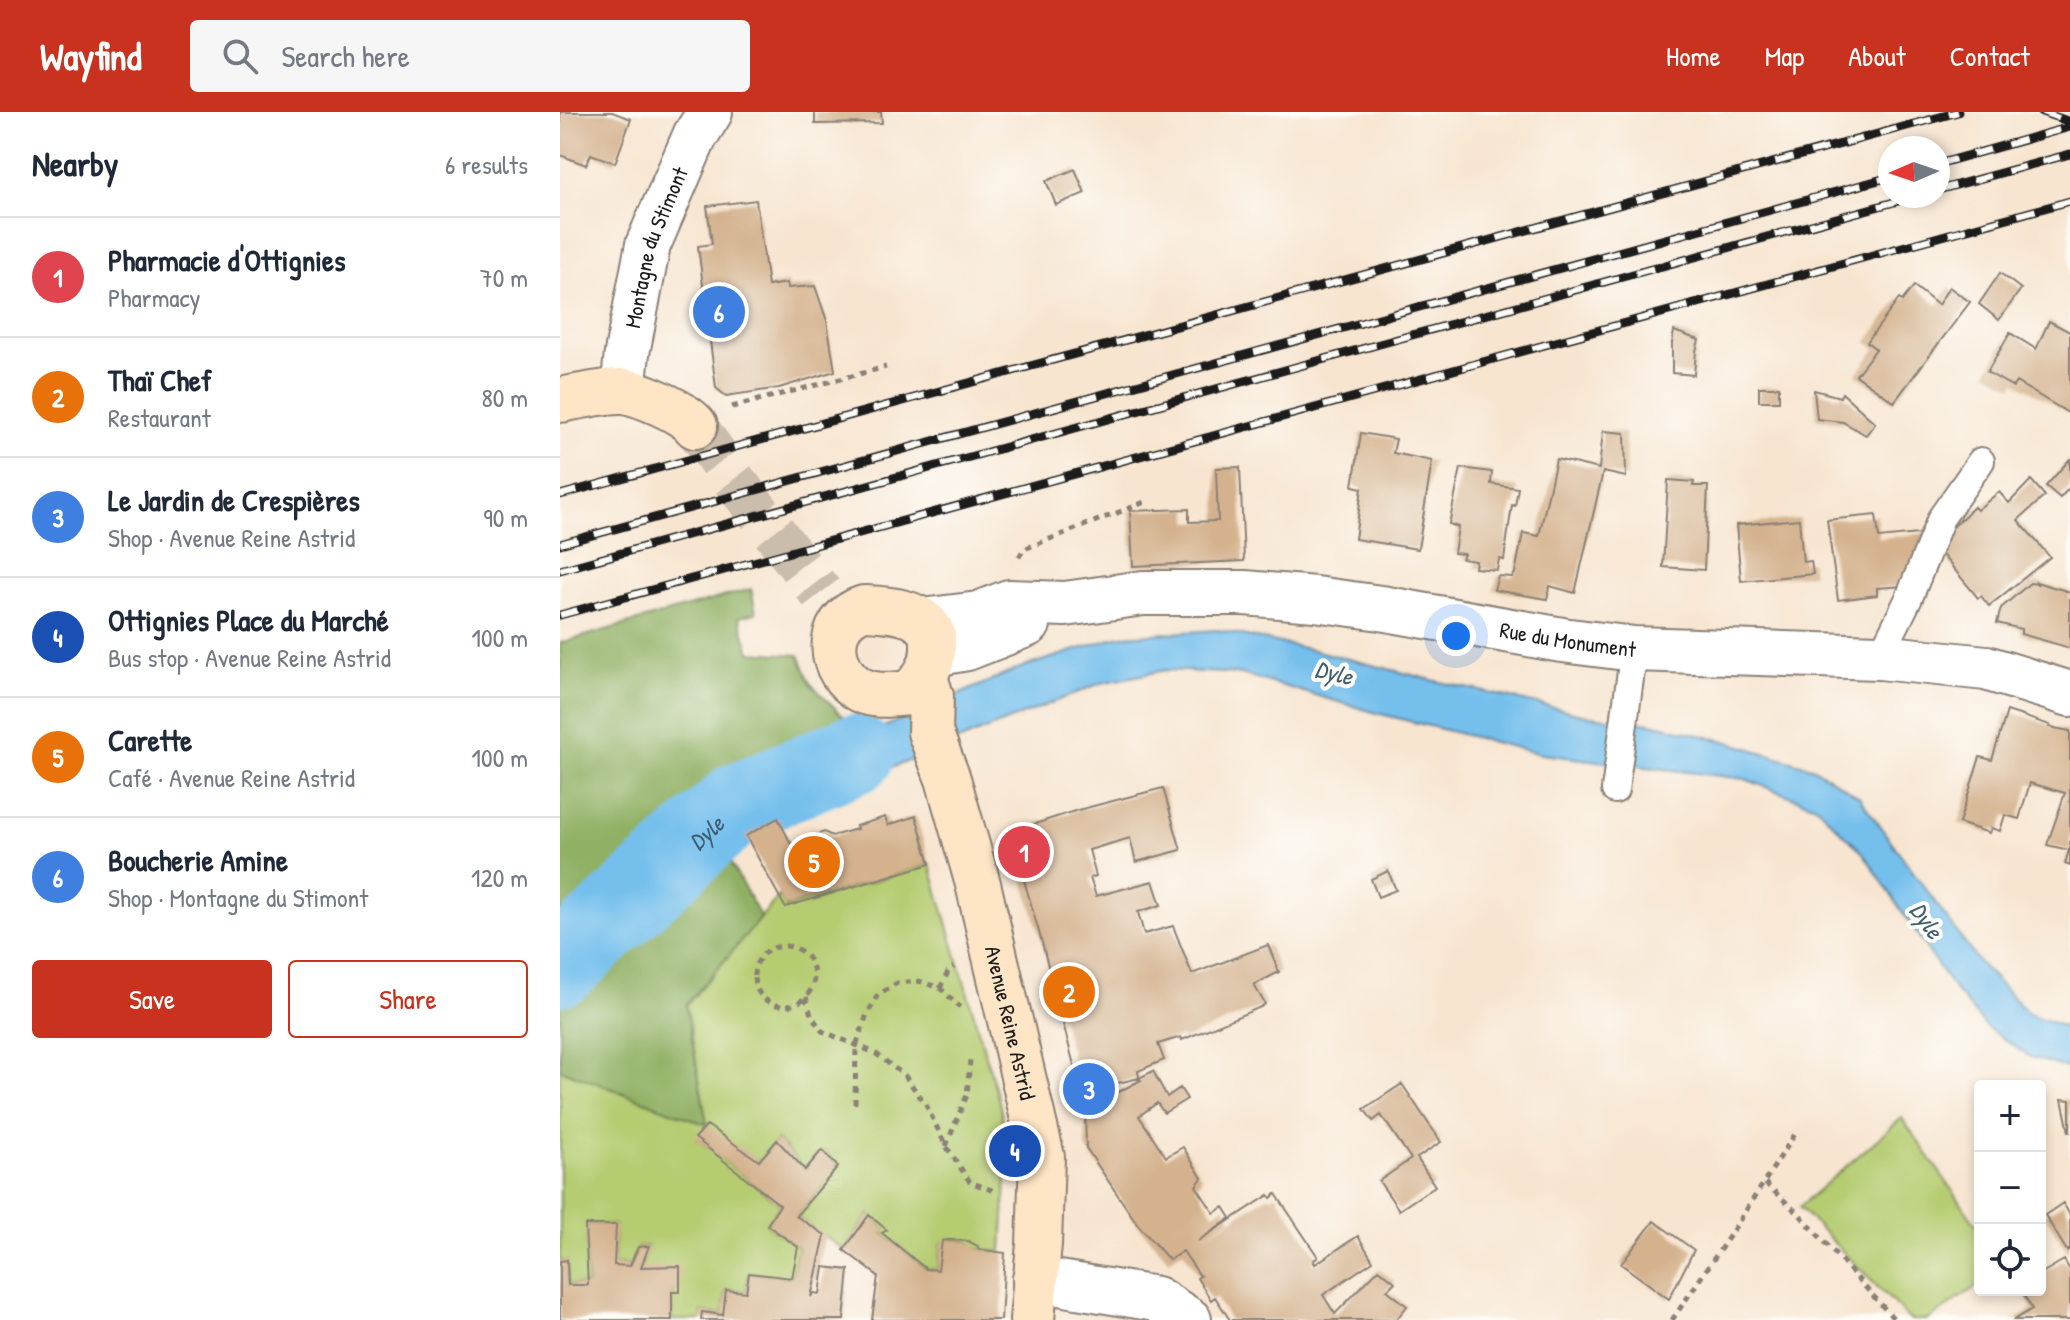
<!DOCTYPE html>
<html lang="en">
<head>
<meta charset="utf-8">
<style>
	body { margin:0; font-family:"Patrick Hand",sans-serif; background:#f6f6f7; color:#1f2937 }
	.controls { position:absolute; right:24px; bottom:24px; display:grid; overflow:hidden; border-radius:8px; box-shadow:0 4px 12px #0003 }
	.controls button { width:72px; height:72px; display:grid; place-items:center; padding:0; border:0; border-bottom:2px solid #e0e1e3; background:#fff; color:#1f2937; font:40px sans-serif }
	.compass { position:absolute; left:1318px; top:24px; width:72px; height:72px; border-radius:50%; background:#fff; box-shadow:0 4px 12px #0003; rotate:268deg }
	.you { position:absolute; left:896px; top:524px; width:28px; height:28px; margin:-20px; border:6px solid #fff; border-radius:50%; background:#1a73e8; box-shadow:0 0 0 12px #1a73e833 }
	.badge { display:grid; place-items:center; width:52px; height:52px; border-radius:50%; background:#c8321e; color:#fff; font-size:26px; font-weight:700 }
	.pin { position:absolute; translate:-50% -50%; border:4px solid #fff; box-shadow:0 2px 8px #0006 }
	.list { margin:0; padding:0; list-style:none }
	h2 { display:flex; justify-content:space-between; align-items:center; height:104px; margin:0; padding:0 32px; font-size:34px }
	h2 small { font-size:26px; font-weight:400; color:#747a83 }
	.list li { display:grid; grid-template-columns:52px 1fr auto; gap:24px; align-items:center; box-sizing:border-box; height:120px; padding:0 32px; border-top:2px solid #e0e1e3 }
	.list b { display:block; font-size:30px; white-space:nowrap }
	.list p { margin:0; font-size:26px; white-space:nowrap; color:#747a83 }
	.list em { font-size:26px; font-style:normal; color:#747a83 }
	.actions { display:flex; gap:16px; padding:24px 32px }
	.actions a { flex:1; padding:18px 0; border:2px solid #c8321e; border-radius:8px; text-align:center; font-size:28px; color:#c8321e }
	.actions .main { background:#c8321e; color:#fff }
	.icon { flex:none; width:44px; height:44px; fill:none; stroke:currentColor; stroke-width:2; stroke-linecap:round; stroke-linejoin:round }
	.map { position:relative; flex:none; width:1510px; height:1208px; overflow:hidden }
	header { display:flex; align-items:center; gap:48px; box-sizing:border-box; height:112px; padding:0 40px; background:#c8321e; color:#fff }
	header strong { font-size:38px }
	nav { display:flex; gap:44px; margin-inline-start:auto; font-size:28px }
	.search { width:560px; height:72px; background:#f6f6f7; display:flex; align-items:center; gap:20px; box-sizing:border-box; padding:0 28px; border-radius:8px; color:#747a83; font-size:30px }
	main { display:flex }
	aside { flex:1; background:#fff }
	.map>svg:first-child { display:block }
	.green { fill:#b5cc71; stroke:#687446; stroke-width:2 }
	.forest { fill:#90b063; stroke:#566640; stroke-width:2 }
	.water { fill:#74bfed; stroke:#486e84; stroke-width:2 }
	.lines { fill:none; stroke-linecap:round; stroke-linejoin:round }
	.river { stroke:#74bfed; stroke-width:80 }
	.building { fill:#d4b28e }
	.secondary-tunnel { stroke:#cbbdac; stroke-width:44; stroke-dasharray:44 22; stroke-linecap:butt }
	.lane-casing { stroke:#8a8076; stroke-width:30 }
	.street-casing { stroke:#8a8076; stroke-width:48 }
	.secondary-casing { stroke:#8a8076; stroke-width:48 }
	.path { stroke:#8a8076; stroke-width:5; stroke-dasharray:6 6; stroke-linecap:butt }
	.lane { stroke:#fff; stroke-width:26 }
	.street { stroke:#fff; stroke-width:44 }
	.secondary { stroke:#fde5c5; stroke-width:44 }
	.rail-casing { stroke:#1c1c1c; stroke-width:9 }
	.rail { stroke:#fdfcf7; stroke-width:6; stroke-dasharray:18; stroke-linecap:butt }
	.labels { text-anchor:middle; dominant-baseline:central; stroke-width:8; stroke-linejoin:round; paint-order:stroke }
	.street-label { font-size:22px; fill:#1c1c1c; stroke:#fdfcf7 }
	.water-label { font-size:24px; font-style:italic; fill:#3f5d70; stroke:#fdfcf7 }
</style>
</head>
<body>
<header>
<strong>Wayfind</strong>
<div class="search"><svg class="icon" aria-label="search" viewBox="0 0 24 24"><circle cx="10" cy="10" r="6"/><path d="M15 15l6 6"/></svg>Search here</div>
<nav><a>Home</a><a>Map</a><a>About</a><a>Contact</a></nav>
</header>
<main>
<aside>
<h2>Nearby<small>6 results</small></h2>
<ul class="list">
<li><span class="badge" style="background:#e0444e">1</span><div><b>Pharmacie d'Ottignies</b><p>Pharmacy</p></div><em>70 m</em></li>
<li><span class="badge" style="background:#e8710a">2</span><div><b>Thaï Chef</b><p>Restaurant</p></div><em>80 m</em></li>
<li><span class="badge" style="background:#3f7fe0">3</span><div><b>Le Jardin de Crespières</b><p>Shop · Avenue Reine Astrid</p></div><em>90 m</em></li>
<li><span class="badge" style="background:#1a4fb4">4</span><div><b>Ottignies Place du Marché</b><p>Bus stop · Avenue Reine Astrid</p></div><em>100 m</em></li>
<li><span class="badge" style="background:#e8710a">5</span><div><b>Carette</b><p>Café · Avenue Reine Astrid</p></div><em>100 m</em></li>
<li><span class="badge" style="background:#3f7fe0">6</span><div><b>Boucherie Amine</b><p>Shop · Montagne du Stimont</p></div><em>120 m</em></li>
</ul>
<div class="actions"><a class="main">Save</a><a>Share</a></div>
</aside>
<div class="map">
<svg width="1510" height="1208" viewBox="0 0 1510 1208">
	<rect width="100%" height="100%" fill="#fdfcf7"/>
	<filter id="ink" filterUnits="userSpaceOnUse"><feTurbulence type="fractalNoise" baseFrequency=".0125" numOctaves="2"/><feDisplacementMap in="SourceGraphic" scale="16" xChannelSelector="R" yChannelSelector="G"/><feConvolveMatrix kernelMatrix="1 2 1 2 8 2 1 2 1" color-interpolation-filters="sRGB"/></filter>
	<filter id="wash" filterUnits="userSpaceOnUse"><feTurbulence type="fractalNoise" baseFrequency=".006" numOctaves="4" result="noise"/><feDisplacementMap in="SourceGraphic" scale="32" xChannelSelector="R" yChannelSelector="G"/><feGaussianBlur stdDeviation="1.8" result="paint"/><feColorMatrix in="noise" values="0 0 0 0 0 0 0 0 0 0 0 0 0 0 0 0 0 1.4 0 .05"/><feComposite in="paint" operator="in"/></filter>
	<g filter="url(#wash)">
		<rect width="100%" height="100%" fill="#f7e5d0"/>
		<path class="green" d="M370,752L439,989L448,1035L442,1140L418,1137L408,1129L397,1127L382,1130L378,1158L366,1157L322,1121L326,1117L309,1103L284,1138L236,1104L278,1055L263,1039L245,1058L217,1028L199,1049L136,1026L220,1093L207,1113L238,1135L232,1166L189,1161L186,1180L166,1178L163,1203L142,1200L141,1208H112V1180L81,1155L88,1134L78,1135L70,1154L54,1153L55,1113H26L28,1173H8L7,1149H0V957L147,1012L126,893L219,784L226,795Z
			M1342,1006L1420,1118V1172L1368,1208H1350L1239,1095Z"/>
		<path class="forest" d="M191,477L196,501L179,505L190,540L239,543L251,572L303,624L190,673L197,695L160,732L201,806L126,893L147,1013L0,957V531Z"/>
		<path class="water" d="M658,518L753,538L876,569L1031,604L1091,611L1169,630L1254,656L1299,685L1420,852L1469,902L1510,917V957L1470,945L1426,915L1390,872L1304,742L1256,694L1185,667L981,642L817,601L681,562L606,558L541,571L334,655L197,695L190,673L460,556L560,524Z"/>
		<g class="lines">
			<path class="river" id="s1" d="M0,854L179,690L295,642"/>
		</g>
		<g id="blocks">
			<path class="building" d="M0,0H52L71,7L55,51L31,42L26,53L0,43Z
				M255,0H321L322,11L255,12Z
				M515,57L525,81L496,93L486,69Z
				M196,88L208,174L227,171L228,176L255,174L267,209L275,259L219,276L166,284L156,276L138,134L152,132L147,94Z
				M1440,161L1461,177L1439,208L1419,192Z
				M1354,174L1378,193L1389,175L1410,190L1334,290L1296,263L1316,237L1307,230L1339,187L1342,189Z
				M1489,209L1510,220V302L1456,270L1453,275L1427,260L1450,221L1476,237Z
				M1114,219L1139,228L1136,239L1134,263L1112,261V231Z
				M1199,275H1219V289H1199Z
				M1254,278L1280,285L1282,281L1315,311L1306,323L1283,310L1257,307Z
				M1043,319L1065,321L1066,365L1043,360L1015,481L990,474L987,487L934,478L938,464L952,465L955,461L963,421L979,424L996,347L1039,357Z
				M801,321L836,327L833,341L872,349L858,437L795,427L802,376L793,374Z
				M1510,347V375L1500,386L1486,374Z
				M680,355L684,449L573,454L570,399L629,397V410L658,409L656,356Z
				M901,356L932,360L931,372L958,376L955,394L952,393L944,448L939,447L937,458L915,456L916,449L902,447L904,442L894,441L898,415L889,412Z
				M1108,368L1134,370L1133,374H1148L1144,458L1103,455Z
				M1471,368L1485,384L1458,408L1490,445L1429,494L1421,484L1418,486L1374,433L1414,395L1417,398L1439,380L1449,391Z
				M1316,403L1319,426L1369,421L1345,474L1317,476V483L1278,488L1267,408Z
				M1239,407L1243,450L1251,449L1253,462L1181,469L1176,413Z
				M1476,470L1510,480V536L1461,522V517L1437,511L1441,496L1470,471L1477,472Z
				M1447,599L1490,613L1489,615L1510,619V754L1505,752L1509,738L1487,733L1505,681L1470,671L1459,707L1445,703L1440,719L1431,716L1429,721L1399,711L1420,645L1432,648Z
				M603,676L621,738L576,750L570,726L529,738L536,764L530,766L536,784L593,769L601,793L578,800L584,822L613,814L632,862L708,833L719,860L694,873L705,892L701,895L622,928L621,925L598,932L604,948L578,959L579,966L521,980L481,827L450,720L518,698Z
				M356,704L370,752L225,795L186,724L218,706L231,732L264,720L272,724L297,717L296,714L325,705L328,713Z
				M828,759L836,778L818,785L811,767Z
				M593,959L607,985L620,976L627,987L604,1001L597,991L579,1004L606,1045L623,1035L642,1066L636,1074L654,1101L664,1095L671,1106L638,1129L709,1083L711,1086L716,1082L758,1145L753,1149L755,1152L798,1124L813,1149L763,1183L775,1202L819,1157L835,1170L827,1178L847,1194L836,1208H670L655,1185L651,1188L637,1166L640,1164L623,1139L609,1148L578,1113L526,1036L525,998L581,968L579,966Z
				M842,972L881,1030L857,1046L875,1074L839,1098L819,1069L851,1047L821,1003L813,1009L804,997Z
				M1502,987L1510,988V1020H1509Z
				M147,1013L199,1049L217,1028L245,1058L262,1038L278,1055L236,1104L265,1123L251,1185L254,1181L260,1182L264,1155L289,1158L284,1208H141L142,1200L163,1203L166,1178L186,1180L189,1161L232,1166L238,1135L207,1113L220,1093L135,1026Z
				M1503,1091L1510,1103V1137L1507,1139L1485,1103Z
				M309,1103L327,1118L322,1121L366,1157L378,1158L382,1129L389,1128L408,1129L418,1134V1137L445,1141L441,1208H312L318,1164L284,1138Z
				M1094,1109L1134,1138L1109,1187L1061,1152Z
				M25,1113H56L54,1153L70,1154L78,1135L89,1134L81,1155L120,1154V1180H112V1208H0V1149L7,1148L8,1173H28Z
				M1504,1148L1510,1158V1208H1454L1472,1197L1461,1178H1480V1162Z"/>
		</g>
	</g>
	<g filter="url(#ink)">
		<use href="#blocks" fill-opacity="0" stroke="#8a8076" stroke-width="2"/>
		<g class="lines">
			<path class="secondary-tunnel" d="M135,314L173,367L261,481"/>
			<g class="lane-casing">
				<path id="lane" d="M1320,545L1349,486L1381,406L1421,349
					M1055,678L1074,537"/>
			</g>
			<g class="street-casing">
				<g id="street">
					<path id="s2" d="M63,279L67,241L88,133L135,24L150,0"/>
					<path id="s3" d="M361,509L419,502L449,490L505,492L583,481H685L755,487L821,496L1002,528L1074,537L1320,545L1426,556L1510,582"/>
					<path d="M373,542L407,536L468,512"/>
					<path d="M475,1167L596,1187L629,1208"/>
				</g>
			</g>
			<g class="secondary-casing">
				<g id="secondary">
					<path d="M0,288C16,285 48,278 63,279C78,280 127,301 135,314"/>
					<path d="M304,496C326,497 363,498 373,523C373,524 373,535 373,536C373,555 363,567 351,581C334,582 317,586 301,578C268,561 262,509 304,496Z"/>
					<path id="s4" d="M365,565L371,584L370,620L388,667L418,772L482,1045L479,1132L472,1208"/>
				</g>
			</g>
			<path class="path" d="M172,295L326,255
				M459,445L464,437L585,390
				M194 864a30 30 0 1 1 60 0a30 30 0 1 1-60 0Z
				M380,876L388,860L394,855
				M246,885L251,903L262,919L315,941L345,964L366,993L386,1034L410,1070L437,1080
				M295,992L296,934L306,905L317,884L337,871L359,869L380,876L400,895
				M386,1034L407,983L410,948
				M1205,1071L1240,1103L1335,1208
				M1112,1208L1170,1123L1237,1019"/>
			<use href="#lane" class="lane"/>
			<use href="#street" class="street"/>
			<use href="#secondary" class="secondary"/>
			<g class="rail-casing">
				<path id="rail" d="M1482,0L1510,10
					M1378,52L1510,15
					M1378,78L1510,42
					M0,383L1398,0
					M0,432L1330,65
					M0,458L1356,84
					M0,503L1510,89"/>
			</g>
			<use href="#rail" class="rail"/>
		</g>
	</g>
	<g class="labels">
		<g class="street-label">
			<text stroke="none"><textPath href="#s2" startOffset="148">Montagne du Stimont</textPath></text>
			<text stroke="none"><textPath href="#s3" startOffset="654">Rue du Monument</textPath></text>
			<text stroke="none"><textPath href="#s4" startOffset="358">Avenue Reine Astrid</textPath></text>
		</g>
		<g class="water-label">
			<text transform="translate(774 560) rotate(14)">Dyle</text>
			<text stroke="none"><textPath href="#s1" startOffset="198">Dyle</textPath></text>
			<text transform="translate(1367 808) rotate(54)">Dyle</text>
		</g>
	</g>
</svg>
<div class="controls">
<button>+</button>
<button>−</button>
<button><svg class="icon" aria-label="locate" viewBox="0 0 24 24"><circle cx="12" cy="12" r="6"/><path d="M12 2v4M12 18v4M2 12h4M18 12h4"/></svg></button>
</div>
<svg class="compass" viewBox="-18 -18 36 36"><path d="M0-13l5 13h-10z" fill="#e53935"/><path d="M0 13l5-13h-10z" fill="#747a83"/></svg>
<div class="you"></div>
<div class="pin badge" style="left:464px;top:740px;background:#e0444e">1</div>
<div class="pin badge" style="left:509px;top:880px;background:#e8710a">2</div>
<div class="pin badge" style="left:529px;top:977px;background:#3f7fe0">3</div>
<div class="pin badge" style="left:455px;top:1039px;background:#1a4fb4">4</div>
<div class="pin badge" style="left:254px;top:750px;background:#e8710a">5</div>
<div class="pin badge" style="left:159px;top:200px;background:#3f7fe0">6</div>
</div>
</main>
</body>
</html>
